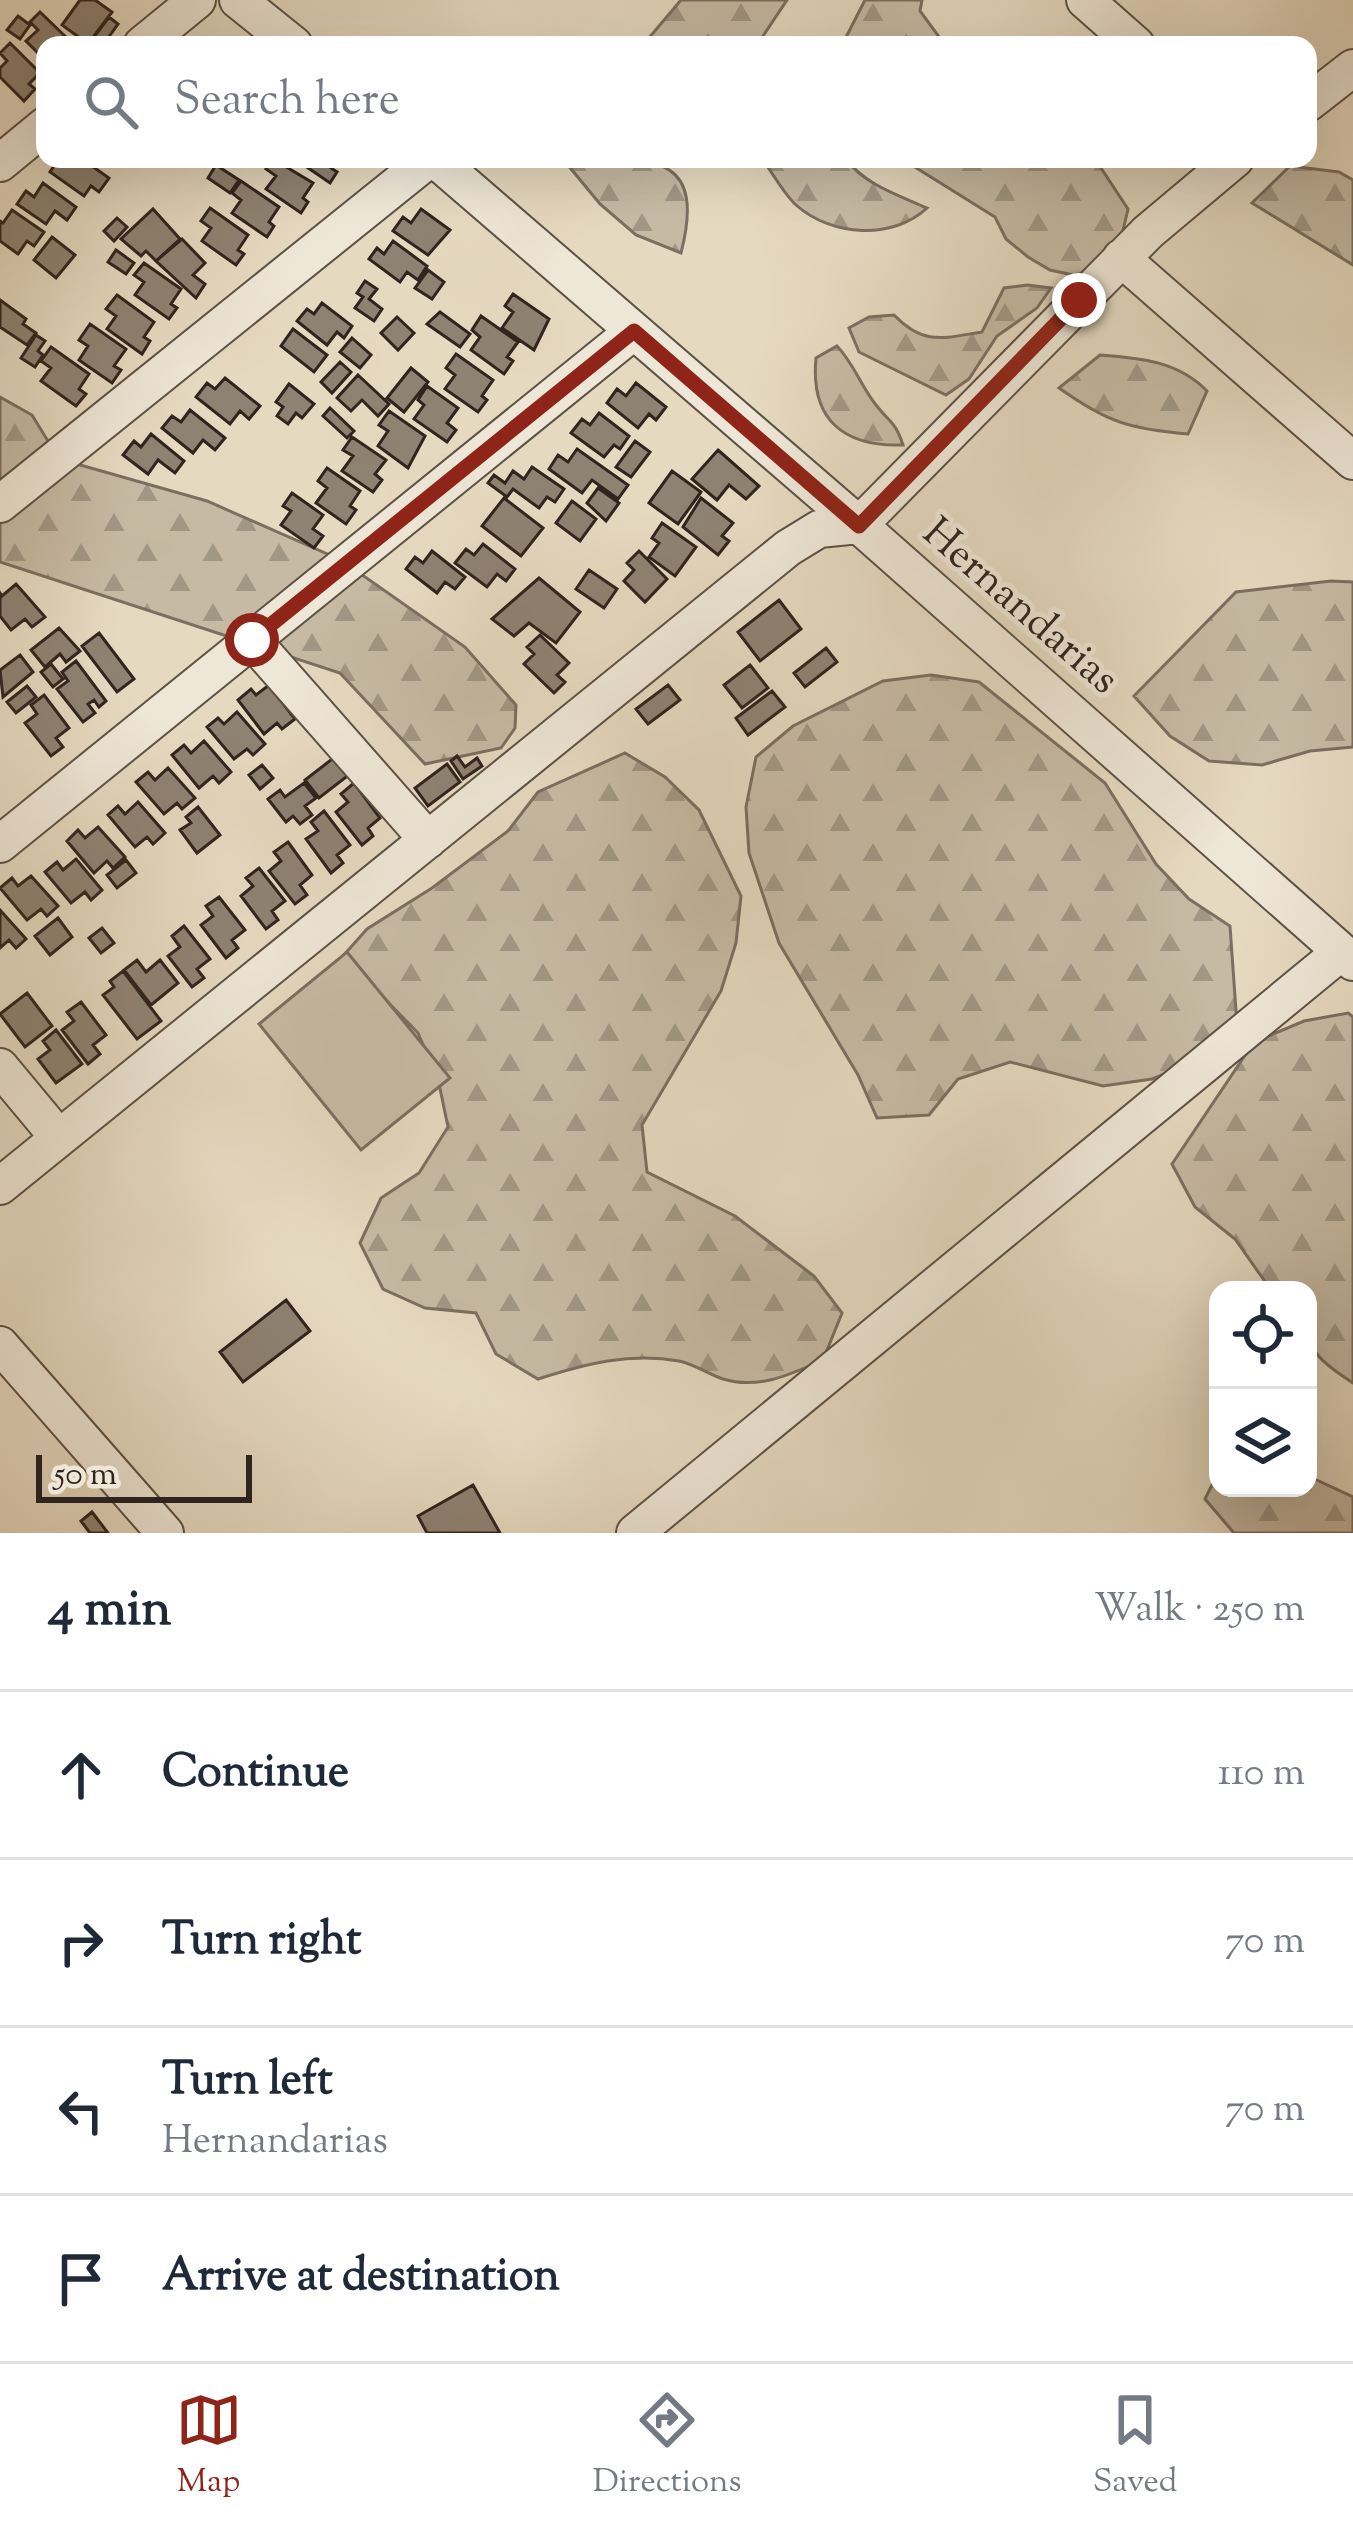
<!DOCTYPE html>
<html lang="en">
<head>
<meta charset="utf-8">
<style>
	body { margin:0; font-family:"Sorts Mill Goudy",serif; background:#f2f2f3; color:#1f2937 }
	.controls { position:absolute; right:36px; bottom:36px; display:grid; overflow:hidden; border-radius:24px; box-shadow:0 12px 48px #0002 }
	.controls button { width:108px; height:108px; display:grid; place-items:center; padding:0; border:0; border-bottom:3px solid #e0e1e3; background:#fff; color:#1f2937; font:60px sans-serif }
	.scale { position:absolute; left:36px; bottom:30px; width:216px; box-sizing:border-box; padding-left:12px; border:6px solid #30241e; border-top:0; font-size:33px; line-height:42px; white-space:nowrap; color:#30241e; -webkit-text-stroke:9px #eee6d6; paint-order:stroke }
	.stop { position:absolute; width:36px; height:36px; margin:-27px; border:9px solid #8f2418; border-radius:50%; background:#fff }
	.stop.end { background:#8f2418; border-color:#fff; box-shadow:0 3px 12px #0008 }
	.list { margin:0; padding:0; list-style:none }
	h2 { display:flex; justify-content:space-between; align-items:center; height:156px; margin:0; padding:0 48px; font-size:51px }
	h2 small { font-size:39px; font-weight:400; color:#747a83 }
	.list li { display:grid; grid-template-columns:78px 1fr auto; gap:36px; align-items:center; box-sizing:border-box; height:168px; padding:0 48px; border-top:3px solid #e0e1e3 }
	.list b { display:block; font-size:45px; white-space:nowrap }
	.list p { margin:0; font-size:39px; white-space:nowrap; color:#747a83 }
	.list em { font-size:39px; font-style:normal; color:#747a83 }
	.icon { flex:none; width:66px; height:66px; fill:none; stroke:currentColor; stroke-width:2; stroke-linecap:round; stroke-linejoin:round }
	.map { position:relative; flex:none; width:1353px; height:1533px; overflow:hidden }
	.search { position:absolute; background:#fff; box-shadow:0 12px 48px #0002; left:36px; right:36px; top:36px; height:132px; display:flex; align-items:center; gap:30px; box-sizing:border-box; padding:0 42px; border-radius:24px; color:#747a83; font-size:45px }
	.sheet { height:828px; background:#fff }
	nav { display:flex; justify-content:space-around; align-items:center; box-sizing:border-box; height:168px; border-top:3px solid #e0e1e3; background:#fff; font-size:33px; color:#747a83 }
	nav a { display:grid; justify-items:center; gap:6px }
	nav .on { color:#8f2418 }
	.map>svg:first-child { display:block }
	.forest { fill:url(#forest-firs); stroke:#7b6f61; stroke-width:3 }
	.garden { fill:#c6baa4; stroke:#7b6f61; stroke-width:3 }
	.building { fill:#8e8272; stroke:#30241e; stroke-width:3 }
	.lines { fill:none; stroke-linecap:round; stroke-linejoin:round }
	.minor-casing { stroke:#5d5146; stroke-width:40 }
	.minor { stroke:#eee6d6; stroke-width:36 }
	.route { stroke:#8f2418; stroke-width:15 }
	.labels { text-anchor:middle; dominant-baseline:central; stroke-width:10; stroke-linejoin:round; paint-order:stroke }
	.street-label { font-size:42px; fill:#30241e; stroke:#eee6d6 }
</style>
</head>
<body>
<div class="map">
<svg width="1353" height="1533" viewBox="0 0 1353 1533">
	<defs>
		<pattern id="forest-firs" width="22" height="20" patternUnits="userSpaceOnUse" patternTransform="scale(3)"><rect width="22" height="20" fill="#c6baa4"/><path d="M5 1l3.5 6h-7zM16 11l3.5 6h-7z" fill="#a19785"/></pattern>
	</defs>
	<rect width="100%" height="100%" fill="#e5d9c0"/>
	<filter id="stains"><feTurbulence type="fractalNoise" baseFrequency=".00167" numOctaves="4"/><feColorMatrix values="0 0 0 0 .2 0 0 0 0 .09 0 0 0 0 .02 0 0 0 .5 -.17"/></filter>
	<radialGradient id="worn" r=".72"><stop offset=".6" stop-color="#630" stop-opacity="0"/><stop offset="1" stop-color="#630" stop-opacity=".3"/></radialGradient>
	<path class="forest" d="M681,0H787L757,45H643Z
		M865,0H922L920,11L945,45H842Z
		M572,159C650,159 707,151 681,253L636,235L600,204L567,164Z
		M762,159H846C865,185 898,195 927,208C893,240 832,237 796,205C783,193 773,173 762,159Z
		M902,159H1095L1128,209L1117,256L1097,271L1073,275L1050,270L1028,257L1006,239L995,217Z
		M1290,166L1339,172L1353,180V265L1252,203Z
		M1027,285L1051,288L1037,308L997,336L969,379L946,395L859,352L849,328L869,317L894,315C924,346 943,338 982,332L1004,288Z
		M837,346C854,364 861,386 876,405C890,423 895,421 903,445C844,447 810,420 816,358Z
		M1100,355C1140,358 1178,361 1207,391L1188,434C1129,429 1107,422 1059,388Z
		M0,397L32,415L59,459L207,501L341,560L465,647L516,705L515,728L501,748L425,764L340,673L0,562Z
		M1331,581L1353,582V747L1310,751L1262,765L1209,761L1170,736L1134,696L1236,592Z
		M931,675L979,682L1105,783L1156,864L1189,899L1230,926L1237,1025L1198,1061L1152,1079L1103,1086L1010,1062L958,1079L929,1115L877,1118L858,1075L779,943L749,853L746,807L756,757L793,726L883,681Z
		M625,753L665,777L699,810L741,896L736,943L721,991L642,1125L647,1172L735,1216L814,1276L842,1313L823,1360C791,1374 759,1390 723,1379C708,1374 694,1364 679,1361C630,1352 585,1364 538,1379L496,1354L476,1313L425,1308L383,1289L360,1243L381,1198L419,1173L448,1127L438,1079L418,1033L343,956L367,929L432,888L508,831L538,792Z
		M1348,1013L1353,1017V1383C1304,1351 1308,1346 1308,1290H1271L1235,1239L1195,1207L1172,1164L1254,1042L1304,1021Z
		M1218,1473V1488H1308V1476L1353,1497V1533H1234L1205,1499Z"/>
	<path class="garden" d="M347,952L450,1078L361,1150L259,1024Z"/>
	<path class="building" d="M80,0H95L112,12L88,44L62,25Z
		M40,12L70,41L66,45H45V60L26,41L38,30L30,22Z
		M18,16L30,25L20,39L7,30Z
		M109,17L118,24L103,45H96L91,41Z
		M10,43L40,73L29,84L35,89L24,101L0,77V68L7,61L0,53Z
		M59,159L69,165L73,159H82L109,178L99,192L91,186L84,196L50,172Z
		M273,159L313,183L303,198L308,202L301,213L266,189L276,176L266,169Z
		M295,159H338L331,168L337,172L330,183Z
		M216,165L239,180L230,193L208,178Z
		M241,181L279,207L269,222L274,226L267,237L232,213L241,200L232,193Z
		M43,183L76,207L67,220L55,211L46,224L17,204L26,191L34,197Z
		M210,208L248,235L238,250L244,254L236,265L202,241L211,228L201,221Z
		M153,209L180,239L156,261L146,251L141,256L121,239Z
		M421,209L450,230L428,255L393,231L403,217L411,223Z
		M12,210L44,232L34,246L27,241L18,254L0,241V221L3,223Z
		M117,218L127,227L114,241L104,231Z
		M52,237L75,255L56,278L34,260Z
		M182,239L205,263L193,275L205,284L196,298L156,261Z
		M393,241L427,266L418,280L407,272L400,282L369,259L377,248L384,254Z
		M116,250L134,263L126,274L108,262Z
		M144,263L181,289L171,304L177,308L169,319L135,295L144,282L134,275Z
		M428,270L444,282L432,299L415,288Z
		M365,281L377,289L369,299L382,309L374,321L355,308L363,297L357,293Z
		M513,294L549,319L534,350L502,328L513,312L505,306Z
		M117,295L154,322L144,337L150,341L142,354L107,329L116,316L106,309Z
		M0,300L26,319L23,324L36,333L27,345L0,327Z
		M322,303L352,326L344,338L337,332L327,345L297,321L307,309L314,314Z
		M440,312L470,334L460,347L427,324Z
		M481,316L518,342L507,357L513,361L504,374L471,350L480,337L472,330Z
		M397,317L414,333L398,350L381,333Z
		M90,324L126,349L114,366L121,370L112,383L79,360L88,346L79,340Z
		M293,329L327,355L314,372L281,346Z
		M36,335L45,341L38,351L43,355L35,367L21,358Z
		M352,338L371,355L360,368L340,352Z
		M51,347L89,374L79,389L86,394L76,406L41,381L51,368L41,361Z
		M456,354L493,380L482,396L487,400L478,412L445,389L455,375L446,368Z
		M340,362L351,372L332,393L321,382Z
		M411,368L428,382L404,412L387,398Z
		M358,375L389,404L378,416L362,400L351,411L337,398Z
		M225,378L260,406L249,419L240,411L230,424L196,397L207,383L215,389Z
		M636,383L666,407L656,420L649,414L638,428L607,403L617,389L626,396Z
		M289,384L314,404L302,418L296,413L288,424L277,416L283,407L276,402Z
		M427,386L458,408L447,423L456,430L447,442L414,419L424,405L418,400Z
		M330,408L354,431L347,438L323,416Z
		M190,410L225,438L215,450L203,440L193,453L162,428L172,416L181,422Z
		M389,411L425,436L408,468L378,446L388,431L379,425Z
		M599,413L629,436L620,449L614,445L604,457L571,433L582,419L590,425Z
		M151,434L184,461L175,473L158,460L148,474L123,455L134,441L141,447Z
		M352,437L386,460L375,474L382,480L373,492L342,471L353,456L343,450Z
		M635,441L650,452L631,477L616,467Z
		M577,449L628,485L618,499L592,480L582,493L549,469L558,455L568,462Z
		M718,450L759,486L746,499L729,485L717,500L692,479Z
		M532,467L564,489L555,502L547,497L539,508L513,489L507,497L488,483L494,475L505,483L513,471L524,479Z
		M327,468L360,491L350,506L356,510L346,524L316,503L327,488L318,481Z
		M672,471L701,492L678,524L649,503Z
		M598,488L619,503L606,521L587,503Z
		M292,493L323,515L313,529L323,536L314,548L281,525L291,511L283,506Z
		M504,498L543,528L521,556L482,526Z
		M701,498L733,523L722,536L729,541L718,555L683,527Z
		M572,501L596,519L580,541L556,523Z
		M662,523L696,547L675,576L649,557L659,543L652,538Z
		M483,544L515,569L506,581L497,574L487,587L455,563L466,549L474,555Z
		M432,551L465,577L455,589L445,582L437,593L406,569L415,557L423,563Z
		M639,551L667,579L645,602L624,581L634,570L627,563Z
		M589,570L617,589L604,608L576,589Z
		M539,578L580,612L556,643L529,623L514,636L492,619Z
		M16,584L45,617L32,627L25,619L11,630L0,616V593L2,596Z
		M779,600L801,629L760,661L738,632Z
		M59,628L80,651L66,662L60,654L45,667L31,650Z
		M99,633L134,679L117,692L82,646Z
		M540,635L569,663L557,675L565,682L554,693L524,664L534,654L527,647Z
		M826,648L837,662L805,687L794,673Z
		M20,655L33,672L3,697L0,670Z
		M76,661L106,701L99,707L94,700L88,704L95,713L83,722L57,689L68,681L62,672Z
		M51,664L63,679L53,687L41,672Z
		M750,665L768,688L742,708L724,685Z
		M269,685L295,719L282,729L277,723L264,734L238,700L251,689L256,695Z
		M668,685L680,700L648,724L636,709Z
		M27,686L36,697L16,713L7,702Z
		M772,691L785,707L748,735L736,718Z
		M44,695L69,728L56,738L63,747L51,756L25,723L37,714L31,705Z
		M237,712L265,744L253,755L247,749L234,759L207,727L218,718L224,724Z
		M204,741L231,772L219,783L213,776L199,788L172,755L184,745L191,753Z
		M336,756L350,774L319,798L305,780Z
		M457,756L465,767L477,758L482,766L463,779L451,761Z
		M447,764L460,782L428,806L415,788Z
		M262,765L273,778L260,789L249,775Z
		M168,768L195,798L182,809L177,803L164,814L136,782L148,772L155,780Z
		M304,783L316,798L305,806L312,815L300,824L293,816L286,822L268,799L280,790L285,797Z
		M354,783L380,818L368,828L373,836L362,845L336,812L348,802L341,794Z
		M138,802L165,833L153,844L147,837L135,847L108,815L118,806L125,814Z
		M198,807L220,835L197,853L180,830L191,823L186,817Z
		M324,811L350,845L337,855L343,863L331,873L306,839L318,831L311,822Z
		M98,827L125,857L113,868L107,861L94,873L67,841L78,830L85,838Z
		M288,842L312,875L300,885L307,895L295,904L269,871L281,861L274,852Z
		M76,859L102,890L91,900L85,892L71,903L45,872L57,862L63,870Z
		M126,860L136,873L117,888L107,875Z
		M259,868L285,901L272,911L278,920L266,929L241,896L253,886L246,878Z
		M31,876L58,906L47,916L41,909L27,920L0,888L12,878L18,886Z
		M219,897L245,930L232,940L238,948L226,958L201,925L213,916L206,906Z
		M0,910L26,939L16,948L9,940L0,948Z
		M58,918L72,937L50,955L35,936Z
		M184,926L210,959L197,969L204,978L192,987L168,956L180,947L172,936Z
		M102,928L114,943L101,953L89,938Z
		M137,960L146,972L160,960L178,983L151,1005L124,970Z
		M123,971L161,1021L137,1039L103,995L114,987L110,981Z
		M27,993L52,1026L25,1047L0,1014Z
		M81,1002L106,1035L93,1045L100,1054L88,1064L62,1030L74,1021L67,1012Z
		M56,1030L82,1064L56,1083L38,1059L50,1050L43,1041Z
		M286,1300L310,1331L243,1382L220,1352Z
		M473,1485L500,1533H427L418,1516Z
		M92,1512L108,1533H90L81,1521Z"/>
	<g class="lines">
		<g class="minor-casing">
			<path id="minor" d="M238,0L294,45
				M1085,0L1136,45
				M142,45L197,0
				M1308,103L1353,68
				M435,159L859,525
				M1235,159L1148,232L859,525L1353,962
				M0,163L45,126
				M1121,258L1353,461
				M0,504L429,159
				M252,640L428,840
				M0,844L634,331
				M0,1067L59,1138
				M0,1186L788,548L819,529L859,525
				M0,1345L165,1533
				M635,1533L1341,952"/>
		</g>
		<use href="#minor" class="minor"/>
	</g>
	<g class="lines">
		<path class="route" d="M252,640L634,331L859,526L1079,300"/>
	</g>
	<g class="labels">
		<g class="street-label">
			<text transform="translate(1019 608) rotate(41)">Hernandarias</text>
		</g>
	</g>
	<rect width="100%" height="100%" filter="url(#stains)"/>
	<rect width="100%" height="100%" fill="url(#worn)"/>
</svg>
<div class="controls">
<button><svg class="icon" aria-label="locate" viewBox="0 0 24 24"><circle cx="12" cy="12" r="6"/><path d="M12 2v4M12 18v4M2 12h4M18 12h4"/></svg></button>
<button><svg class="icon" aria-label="layers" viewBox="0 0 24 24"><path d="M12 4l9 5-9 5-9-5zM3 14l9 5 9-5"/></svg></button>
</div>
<div class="scale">50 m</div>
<div class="stop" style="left:252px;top:640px"></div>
<div class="stop end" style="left:1079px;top:300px"></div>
<div class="search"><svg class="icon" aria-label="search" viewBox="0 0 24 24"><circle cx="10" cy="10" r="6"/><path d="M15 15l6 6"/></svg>Search here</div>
</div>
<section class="sheet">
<h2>4 min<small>Walk · 250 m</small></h2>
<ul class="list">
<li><svg class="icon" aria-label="ahead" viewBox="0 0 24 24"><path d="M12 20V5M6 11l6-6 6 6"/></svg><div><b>Continue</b></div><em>110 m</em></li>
<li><svg class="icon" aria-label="right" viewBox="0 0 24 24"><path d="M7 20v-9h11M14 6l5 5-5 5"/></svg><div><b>Turn right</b></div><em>70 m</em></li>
<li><svg class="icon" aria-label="left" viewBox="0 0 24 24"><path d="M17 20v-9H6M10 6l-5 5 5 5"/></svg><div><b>Turn left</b><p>Hernandarias</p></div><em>70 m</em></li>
<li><svg class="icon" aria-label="arrive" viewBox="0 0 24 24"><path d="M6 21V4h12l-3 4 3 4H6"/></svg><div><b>Arrive at destination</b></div></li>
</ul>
</section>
<nav>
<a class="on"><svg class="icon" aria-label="map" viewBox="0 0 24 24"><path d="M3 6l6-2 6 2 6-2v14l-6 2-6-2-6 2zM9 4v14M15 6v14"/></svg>Map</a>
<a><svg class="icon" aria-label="directions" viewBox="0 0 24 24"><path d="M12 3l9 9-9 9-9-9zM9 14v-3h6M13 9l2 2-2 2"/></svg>Directions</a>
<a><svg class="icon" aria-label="saved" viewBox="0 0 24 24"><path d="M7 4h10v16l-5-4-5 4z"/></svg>Saved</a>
</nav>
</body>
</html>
